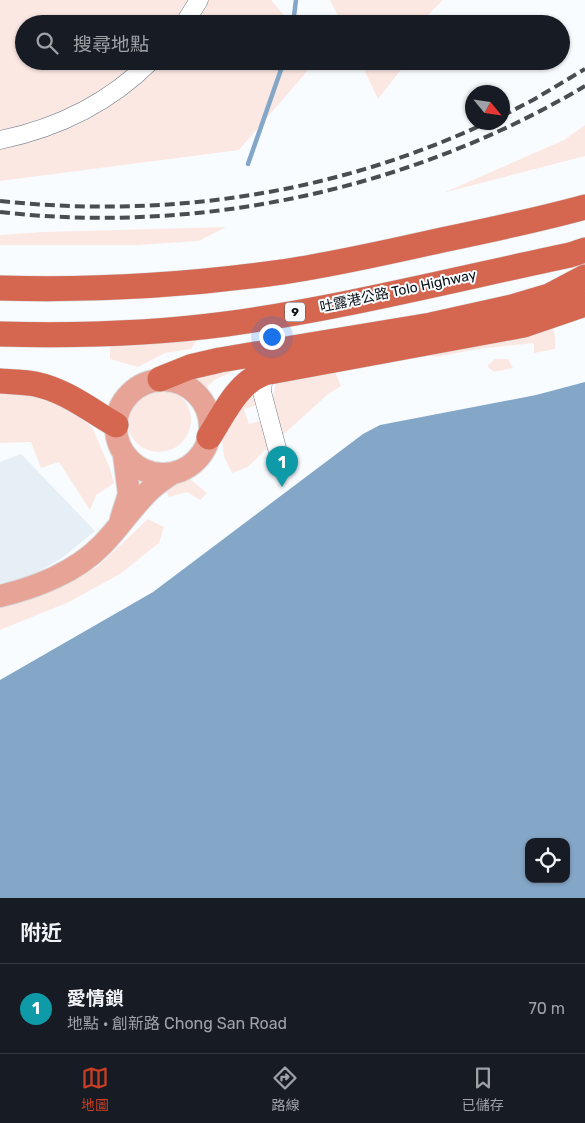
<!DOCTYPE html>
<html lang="zh-TW">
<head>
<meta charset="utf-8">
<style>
	body { margin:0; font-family:Rubik,"Noto Sans TC",sans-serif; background:#242831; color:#f1f3f6 }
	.controls { position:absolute; right:15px; bottom:15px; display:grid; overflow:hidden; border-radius:10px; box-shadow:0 1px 4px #0004 }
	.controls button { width:45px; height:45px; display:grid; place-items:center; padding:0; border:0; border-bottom:1px solid #363941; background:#171b24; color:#f1f3f6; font:25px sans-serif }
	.compass { position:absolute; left:465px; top:85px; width:45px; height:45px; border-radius:50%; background:#171b24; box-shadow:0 1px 4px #0004; rotate:119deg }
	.you { position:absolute; left:271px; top:336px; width:18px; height:18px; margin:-12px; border:4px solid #fff; border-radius:50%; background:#1a73e8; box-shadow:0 0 0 8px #1a73e833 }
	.badge { display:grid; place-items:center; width:32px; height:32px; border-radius:50%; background:#c93e24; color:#fff; font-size:16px; font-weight:700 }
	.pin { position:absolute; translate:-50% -41px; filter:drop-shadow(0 1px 2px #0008) }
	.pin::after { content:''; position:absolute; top:26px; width:18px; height:15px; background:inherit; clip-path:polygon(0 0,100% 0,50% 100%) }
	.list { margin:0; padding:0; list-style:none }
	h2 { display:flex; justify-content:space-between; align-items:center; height:65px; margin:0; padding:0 20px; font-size:21px }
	h2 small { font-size:16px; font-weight:400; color:#9ea1a6 }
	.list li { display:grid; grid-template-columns:32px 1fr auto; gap:15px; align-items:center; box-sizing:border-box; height:90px; padding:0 20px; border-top:1px solid #363941 }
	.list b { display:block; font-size:19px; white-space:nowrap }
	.list p { margin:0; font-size:16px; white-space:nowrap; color:#9ea1a6 }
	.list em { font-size:16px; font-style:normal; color:#9ea1a6 }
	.icon { flex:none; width:28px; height:28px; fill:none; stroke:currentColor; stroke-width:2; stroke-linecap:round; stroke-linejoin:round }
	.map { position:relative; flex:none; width:585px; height:898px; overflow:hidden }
	.search { position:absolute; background:#171b24; box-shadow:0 1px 4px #0004; left:15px; right:15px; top:15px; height:55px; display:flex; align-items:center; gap:12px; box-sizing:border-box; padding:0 18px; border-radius:28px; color:#9ea1a6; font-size:19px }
	.sheet { height:155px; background:#171b24 }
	nav { display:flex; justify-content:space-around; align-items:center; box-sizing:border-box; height:70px; border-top:1px solid #363941; background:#171b24; font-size:14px; color:#9ea1a6 }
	nav a { display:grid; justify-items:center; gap:2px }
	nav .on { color:#c93e24 }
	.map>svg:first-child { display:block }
	.built { fill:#e6eef6 }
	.green { fill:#fce8e3 }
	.water { fill:#84a7c8; fill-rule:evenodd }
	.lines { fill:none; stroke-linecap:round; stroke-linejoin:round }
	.stream { stroke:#84a7c8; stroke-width:4.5 }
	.minor-casing { stroke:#72808e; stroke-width:19 }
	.major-casing { stroke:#d8d9da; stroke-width:24 }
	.highway-casing { stroke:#d8d9da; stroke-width:26 }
	.minor { stroke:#fff; stroke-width:18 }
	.major { stroke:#e6a396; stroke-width:22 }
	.highway { stroke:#d56650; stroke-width:25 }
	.rail { stroke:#484d52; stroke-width:4; stroke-dasharray:10 5; stroke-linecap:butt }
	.labels { text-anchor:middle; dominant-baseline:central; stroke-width:4; stroke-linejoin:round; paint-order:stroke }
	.shield { fill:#f9fcff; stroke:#52585c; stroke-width:1 }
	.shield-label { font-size:12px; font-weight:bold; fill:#0b1116 }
	.street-label { font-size:14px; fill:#0b1116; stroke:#f9fcff }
</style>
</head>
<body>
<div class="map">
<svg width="585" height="898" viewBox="0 0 585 898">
	<rect width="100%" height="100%" fill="#f9fcff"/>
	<path class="built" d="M21,454L95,531L62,558L27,578L0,583V462Z"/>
	<path class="green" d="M0,0H271L292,24H24V61H316L239,150L0,181Z
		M330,0H443L426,17L424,24H342Z
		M360,61H408L378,99Z
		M585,125V156L443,193L564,140Z
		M226,227L199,241L138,245H0V235L43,232Z
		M552,323L555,336V349L534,353V343L478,349L436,357L411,351Z
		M198,338L191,349L165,353L138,367L110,359V346Z
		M495,359H508L513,368L494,372L487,366Z
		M243,367L214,380L203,391L191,381L197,372Z
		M334,369L341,386L327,395L283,435L277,431C273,409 270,399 278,378Z
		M127 420a32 32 0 1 1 64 0a32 32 0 1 1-64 0Z
		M248,392L254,396L258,405L244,409L249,424L263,420L272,443L248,467L232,473L224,457L221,430Z
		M0,393L56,399L92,427L109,466L114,483L96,495L90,510L59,462L41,468L31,442L0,443Z
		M180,477L191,480L207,493L200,500L187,492L169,497L165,489Z
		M148,519L164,527L159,543L120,574L69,602L0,630V606L33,596L97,567Z"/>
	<path class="water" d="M585,382V898H0V680L153,592L363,434L380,425L536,395ZM529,842H566V879H529Z"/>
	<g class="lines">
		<path class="stream" d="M293,24L296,0
			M248,164L284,61"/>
		<g class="minor-casing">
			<path id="minor" d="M184,24L199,0
				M0,140C58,128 109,103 151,61
				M264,373L262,392L278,452"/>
		</g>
		<g class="major-casing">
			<path id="major" d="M116 427a47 47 0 1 1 94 0a47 47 0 1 1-94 0Z
				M121,519L129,494L124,455
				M0,596C35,588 76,572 102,545C119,528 132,507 150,490C156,484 164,479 171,474"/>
		</g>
		<g class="highway-casing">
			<path id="highway" d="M0,288C94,291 189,285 282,272C336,264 389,252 442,240C490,230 538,220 585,207
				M0,334C75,336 151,334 226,324C342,308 456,279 570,255L585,250
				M160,379L190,367L220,360L431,325L512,307L549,296L585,277
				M0,381C12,382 24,382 35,384C65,390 90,410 116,425
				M209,437C224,414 236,384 264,373L524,325L585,304"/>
		</g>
		<use href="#minor" class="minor"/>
		<use href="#major" class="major"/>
		<use href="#highway" class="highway"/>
		<path class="rail" d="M502,116L533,100L585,69
			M0,201C168,219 335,194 488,122
			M0,212C200,235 412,189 585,86"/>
	</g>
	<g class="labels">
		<rect class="shield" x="285" y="302.5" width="20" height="19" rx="4"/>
		<g class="shield-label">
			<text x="295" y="312">9</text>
		</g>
		<g class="street-label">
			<text transform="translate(398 291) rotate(-12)">吐露港公路 Tolo Highway</text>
		</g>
	</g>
</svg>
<div class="controls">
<button><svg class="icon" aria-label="locate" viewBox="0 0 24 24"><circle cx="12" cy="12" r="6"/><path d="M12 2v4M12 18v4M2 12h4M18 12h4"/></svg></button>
</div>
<svg class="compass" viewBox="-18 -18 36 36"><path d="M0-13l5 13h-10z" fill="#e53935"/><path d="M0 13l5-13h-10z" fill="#9ea1a6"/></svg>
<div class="you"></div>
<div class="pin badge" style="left:282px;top:487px;background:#0f9aa8">1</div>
<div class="search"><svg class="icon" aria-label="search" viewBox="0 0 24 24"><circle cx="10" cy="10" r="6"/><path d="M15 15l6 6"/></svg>搜尋地點</div>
</div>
<section class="sheet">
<h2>附近<small></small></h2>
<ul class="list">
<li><span class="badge" style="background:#0f9aa8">1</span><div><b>愛情鎖</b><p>地點 · 創新路 Chong San Road</p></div><em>70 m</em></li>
</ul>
</section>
<nav>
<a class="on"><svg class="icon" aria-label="map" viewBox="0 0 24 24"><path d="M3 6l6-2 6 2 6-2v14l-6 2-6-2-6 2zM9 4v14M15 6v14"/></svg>地圖</a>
<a><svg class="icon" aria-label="directions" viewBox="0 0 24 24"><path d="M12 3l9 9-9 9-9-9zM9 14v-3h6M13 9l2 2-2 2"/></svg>路線</a>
<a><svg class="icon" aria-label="saved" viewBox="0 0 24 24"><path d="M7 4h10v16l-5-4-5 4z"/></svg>已儲存</a>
</nav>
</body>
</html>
